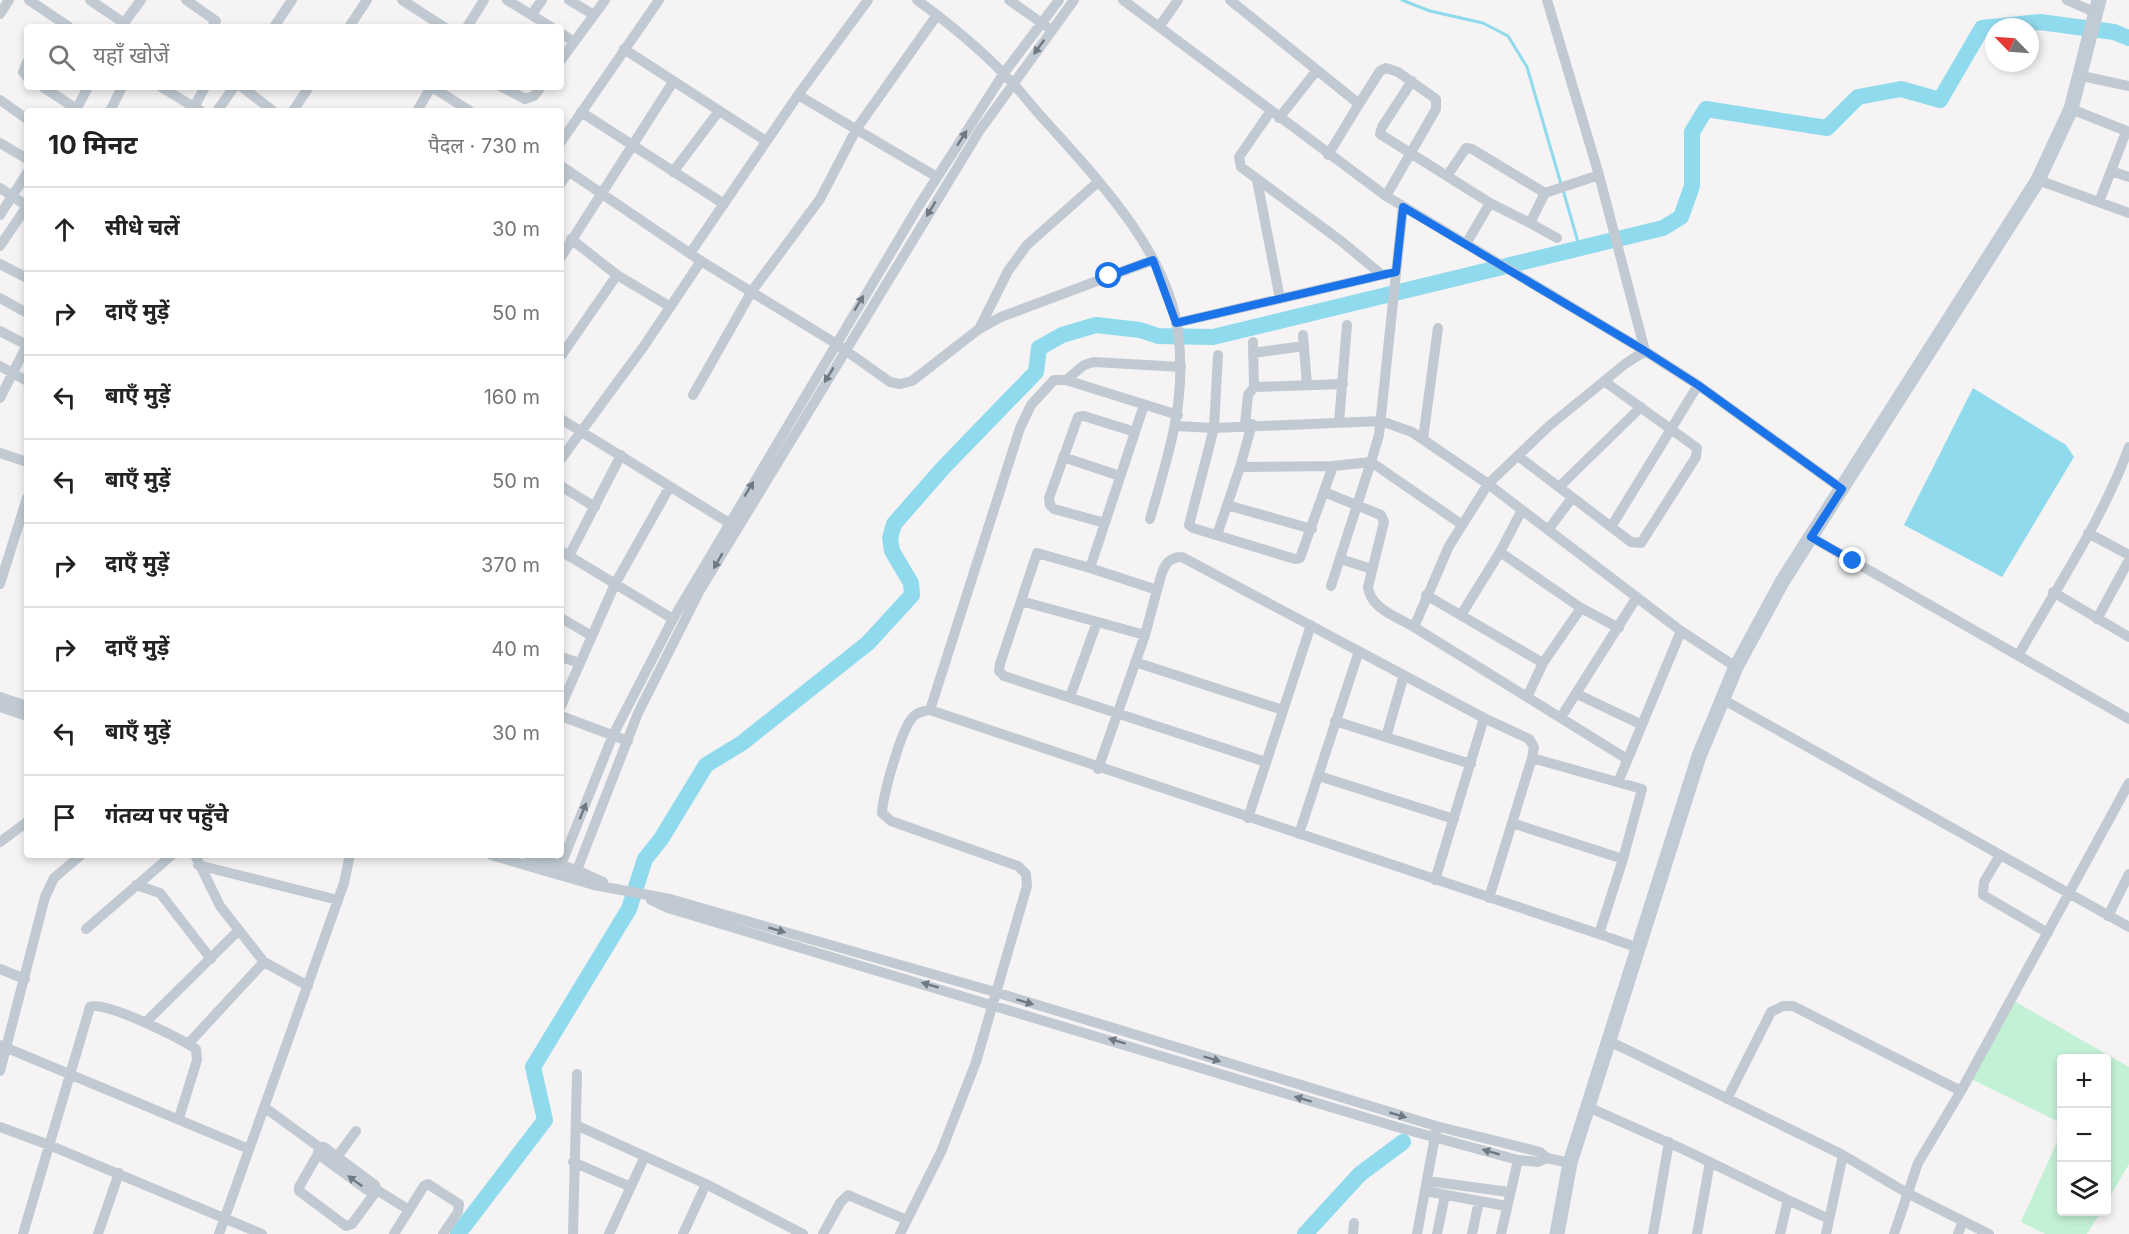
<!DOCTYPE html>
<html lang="hi">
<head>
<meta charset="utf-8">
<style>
	body { margin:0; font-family:Inter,"Noto Sans Devanagari",sans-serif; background:#f2f2f2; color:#222 }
	.controls { position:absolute; right:18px; bottom:18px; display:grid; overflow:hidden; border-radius:6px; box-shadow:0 3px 9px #0003 }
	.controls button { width:54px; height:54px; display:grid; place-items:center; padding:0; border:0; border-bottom:2px solid #e0e0e0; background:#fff; color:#222; font:30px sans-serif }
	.compass { position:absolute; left:1985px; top:18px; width:54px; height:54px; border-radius:50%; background:#fff; box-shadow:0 3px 9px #0003; rotate:295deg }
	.stop { position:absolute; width:18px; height:18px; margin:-14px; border:4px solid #1a73e8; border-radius:50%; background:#fff }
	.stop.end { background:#1a73e8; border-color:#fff; box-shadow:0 2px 6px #0008 }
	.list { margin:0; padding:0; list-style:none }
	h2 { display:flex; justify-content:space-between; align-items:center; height:78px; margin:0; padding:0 24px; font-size:26px }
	h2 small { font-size:20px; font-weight:400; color:#767676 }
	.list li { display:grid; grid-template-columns:39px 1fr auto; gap:18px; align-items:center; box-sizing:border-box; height:84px; padding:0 24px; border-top:2px solid #e0e0e0 }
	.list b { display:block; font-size:22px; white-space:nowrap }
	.list em { font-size:20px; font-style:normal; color:#767676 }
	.icon { flex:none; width:33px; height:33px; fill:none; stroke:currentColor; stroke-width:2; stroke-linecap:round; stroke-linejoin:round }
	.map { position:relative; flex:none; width:2129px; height:1234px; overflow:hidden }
	.search { position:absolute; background:#fff; box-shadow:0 3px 9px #0003; left:24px; top:24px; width:540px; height:66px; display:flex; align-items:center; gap:15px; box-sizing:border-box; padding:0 21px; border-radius:6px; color:#767676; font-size:22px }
	.panel { position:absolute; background:#fff; box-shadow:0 3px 9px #0003; left:24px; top:108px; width:540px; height:750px; border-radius:6px }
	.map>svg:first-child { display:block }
	.green { fill:#c3f1d5 }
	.water { fill:#90daee }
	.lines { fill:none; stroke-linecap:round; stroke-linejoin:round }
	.stream { stroke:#90daee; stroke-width:3 }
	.river { stroke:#90daee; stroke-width:16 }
	.street { stroke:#c1cad2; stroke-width:10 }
	.secondary { stroke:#c1cbd6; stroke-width:15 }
	.oneway { fill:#6e7983 }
	.route { stroke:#1a73e8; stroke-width:8 }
</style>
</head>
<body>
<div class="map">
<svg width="2129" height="1234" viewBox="0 0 2129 1234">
	<rect width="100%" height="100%" fill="#f5f3f3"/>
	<path class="green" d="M2014,1001L2129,1067V1164L2107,1202L2106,1058H2062L2061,1123L1971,1079Z
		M2061,1133L2062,1212H2101L2087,1234H2045L2021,1222Z"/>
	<path class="water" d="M1973,388L2066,445L2074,457L2002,577L1904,525Z"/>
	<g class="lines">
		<path class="stream" d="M1402,0L1430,11L1483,23L1508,36L1527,67L1561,184
			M1563,190L1580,249"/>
		<path class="river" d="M458,1234L545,1120L533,1067L629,909L645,859L661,839L706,765L742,743L868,643L912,595L911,583L892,551L890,538L894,524L943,468L1036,372L1039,348L1062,335L1096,325L1140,330L1158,336L1213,337L1663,228L1681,217L1692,186V132L1706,109L1827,128L1858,97L1901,89L1940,100L1982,28L2040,22L2114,32L2129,38
			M1305,1234L1360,1174L1403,1142"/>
		<path class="street" d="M29,0L69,27
			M90,0L124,23L141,0
			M186,0L216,21L212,27
			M402,0L444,27
			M507,0L551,27
			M569,0L594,15
			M917,0C947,22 977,46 1004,74C1020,90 1033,108 1049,125C1100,182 1167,252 1178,331C1187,402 1169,452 1150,519
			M1009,0L1046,26
			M1123,0L1386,196L1645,351L1698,385L1842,489
			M1230,0L1359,104L1328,155
			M2067,0L2096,13
			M0,14L9,0
			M532,14L542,0
			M274,27L292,0
			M349,27L367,0
			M467,27L484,0
			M1159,27L1178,0
			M561,33L574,42
			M624,49L766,141
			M561,60L605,0
			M27,62L23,72L27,77
			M2082,76L2129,86
			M1412,81L1382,127L1380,134L1447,176
			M43,87L78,110
			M161,87L194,107
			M242,87L273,111
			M432,87L470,111
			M502,87L525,99L534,96L541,87
			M798,95L937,177
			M0,100L27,119
			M1359,104L1380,71L1386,68L1398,72L1436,99V109L1386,196
			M2071,109L2129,132
			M79,111L78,106L88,87
			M110,111L122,87
			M201,111L194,107L205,87
			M217,111L234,87
			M293,111L309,87
			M417,111L431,87
			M581,112L724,204
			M1270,112L1239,157L1241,167L1341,241L1382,275
			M1279,118L1317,70
			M561,142L659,0
			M0,143L27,159
			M561,166L701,261L835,343L890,382L900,384L912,381L979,329L1001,317L1153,260
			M2111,171L2129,177
			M673,172L719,111
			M1257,180L1280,299
			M2038,180L2129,213
			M561,183L569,171
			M0,188L27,206
			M1545,193L1599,175
			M2099,202L2126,132
			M0,215L27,173
			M1530,223L1557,238
			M571,239L617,275L669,306
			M1466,244L1490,203L1447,176L1466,148L1472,149L1545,193L1530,223L1490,203
			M0,246L27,206
			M691,252L798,95L868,0
			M561,257L673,82
			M0,264L27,278
			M0,298L27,313
			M1176,323L1386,274
			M979,329L1008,271L1027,245L1098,182
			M0,331L27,345
			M1303,335L1307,385
			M1253,342L1254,387
			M1253,353L1304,346
			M1218,355L1214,428L1189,525L1193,528L1295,559L1300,558L1333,466L1371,462L1379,435L1403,207
			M561,356L617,275
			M0,366L27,381
			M1066,380L1084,365L1094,362L1181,367
			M693,395L752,291L820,199L857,128L937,15
			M0,398L27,345
			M1144,405L1090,568L1157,590C1162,574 1163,557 1182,557L1484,718L1529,739L1534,747L1532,758L1489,898
			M1178,415L1066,380H1054L1031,405L1020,428L930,710L1605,936
			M561,419L734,526
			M1339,422L1347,325
			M1252,424L1240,467L1333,466
			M1245,425L1248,395L1254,387L1343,384
			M1176,426L1214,428L1381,421L1412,432L1488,484L1681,631L1736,667
			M1423,439L1438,328
			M0,453L27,462
			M1518,456L1631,542L1641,543L1696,457L1697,448L1604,381
			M1063,457L1120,476
			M561,459L644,346L701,261
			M561,486L595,507
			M1559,487L1641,407
			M1324,492L1381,515L1384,522L1368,587C1370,608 1397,617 1414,627L1449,546L1488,484L1549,426L1625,364L1645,351L1599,175L1547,0
			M1227,505L1312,529
			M1105,523L1054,509L1050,505L1049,498L1078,417L1084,416L1135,432
			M1611,527L1698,385
			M1548,530L1572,498
			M2088,533L2129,555
			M1217,535L1240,467
			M1811,537L2129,719
			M561,551L673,619
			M1500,552L1522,510
			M569,556L621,455
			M1340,559L1372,569
			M1090,568L1037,553L1000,664L999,671L1004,676L1266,762
			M0,584L27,498
			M1331,586L1371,462L1461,524
			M2053,592L2129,637
			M1426,595L1543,663
			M1021,601L1145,635
			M1461,615L1500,552L1581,608L1619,628
			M561,618L592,636
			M2097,619L2129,560
			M1414,627L1627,759
			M2018,656C2056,588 2102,521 2129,447
			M561,657L580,663
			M1135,662L1283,710
			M1577,694L1640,724
			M0,697L27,706
			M1070,697L1097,622
			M1527,697L1543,663L1581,608
			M1724,700L2129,927
			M561,706L615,584L669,488
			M0,707L27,716
			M561,716L628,741
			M1561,717L1637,597
			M1335,721L1471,764
			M1386,737L1404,675
			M1098,769L1145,635L1157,590
			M1319,776L1454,819
			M1619,780L1681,631
			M1248,818L1311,625
			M1512,823L1623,859L1642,789L1532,758
			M1299,834L1359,651
			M0,842L27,822
			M195,855L220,906L264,962L308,986
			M491,855L594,885L670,899L995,992L1436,1126L1540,1152L1547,1158L1570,1163
			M527,855L577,870L603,882
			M2000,855L1984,882L1983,895L2048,933
			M198,865L338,900
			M561,865L613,735L673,619L918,207L1004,73L1059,0
			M577,870L638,713L699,592L980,130L1074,0
			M1435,880L1484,718
			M136,885L160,893L211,959
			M651,900L668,908L1397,1127L1518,1160L1538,1162L1547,1158
			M2108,916L2129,874
			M86,929L172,855
			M1599,934L1623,859
			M1610,938L1639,948
			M0,969L25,979
			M145,1023L239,930
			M1609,1041L1843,1155L1907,1193L1989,1234
			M188,1044L264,962
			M0,1045L249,1149
			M0,1071L45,897L54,878L81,855
			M1727,1099L1771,1012L1783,1006H1793L1961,1091
			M264,1107L319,1147H324L375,1185L377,1190L370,1192L318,1154L319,1147
			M1588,1107L1687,1151L1788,1200L1780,1234
			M576,1125L706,1184L803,1234
			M0,1127L49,1145L262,1234
			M318,1154L299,1187V1191L346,1226L352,1224L377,1190L409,1210
			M334,1161L356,1131
			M573,1162L631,1187
			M1427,1181L1509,1192
			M1425,1191L1506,1206
			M1788,1200L1829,1219
			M23,1234L90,1007C105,1000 181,1039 196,1049L197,1060L179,1118
			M98,1234L119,1173
			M219,1234L344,883L350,855
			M394,1234L424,1186L428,1184L459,1204L458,1212L443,1234
			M573,1234L577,1074
			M609,1234L645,1156
			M683,1234L706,1184
			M823,1234L840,1203L848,1195L907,1220
			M900,1234L941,1152L976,1062L1027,886L1026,874L1018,866L891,821L882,813C883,795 901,729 913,717C917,712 924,711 930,710
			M1353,1234L1354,1223
			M1417,1234L1436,1131
			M1437,1234L1445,1195
			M1472,1234L1479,1201
			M1501,1234L1518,1160
			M1653,1234L1669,1142
			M1697,1234L1710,1162
			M1826,1234L1843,1155
			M1894,1234L1918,1163L1961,1091L2129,783
			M1958,1234L1963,1221"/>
		<path class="secondary" d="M1557,1234L1570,1163L1699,756L1736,667L1782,582L2038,180L2071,109L2099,0"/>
	</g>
	<defs><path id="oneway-solid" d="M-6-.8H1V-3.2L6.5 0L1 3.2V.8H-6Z" transform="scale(1.5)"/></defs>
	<g class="oneway">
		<use href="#oneway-solid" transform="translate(1039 47) rotate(126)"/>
		<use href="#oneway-solid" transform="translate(962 138) rotate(-57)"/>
		<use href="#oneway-solid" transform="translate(931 209) rotate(121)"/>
		<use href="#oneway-solid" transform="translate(859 303) rotate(-59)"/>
		<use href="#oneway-solid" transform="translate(829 375) rotate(121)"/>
		<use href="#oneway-solid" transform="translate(749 489) rotate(-59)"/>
		<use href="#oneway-solid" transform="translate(718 561) rotate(120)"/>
		<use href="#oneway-solid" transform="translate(583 811) rotate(-68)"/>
		<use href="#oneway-solid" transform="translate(777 930) rotate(16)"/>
		<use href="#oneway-solid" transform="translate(930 985) rotate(-164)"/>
		<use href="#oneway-solid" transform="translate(1025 1002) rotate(17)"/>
		<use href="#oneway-solid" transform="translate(1117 1041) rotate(-163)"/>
		<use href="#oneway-solid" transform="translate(1212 1059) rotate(17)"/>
		<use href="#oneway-solid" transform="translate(1303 1099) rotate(-163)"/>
		<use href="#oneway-solid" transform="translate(1398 1115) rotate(16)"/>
		<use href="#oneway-solid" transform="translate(1491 1152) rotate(-164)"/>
		<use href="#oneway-solid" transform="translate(355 1181) rotate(-144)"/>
	</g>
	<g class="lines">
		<path class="route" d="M1109,276L1153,260L1176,323L1382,275L1396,272L1403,207L1645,351L1698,385L1842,489L1811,537L1853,561"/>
	</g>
</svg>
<div class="controls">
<button>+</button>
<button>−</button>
<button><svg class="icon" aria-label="layers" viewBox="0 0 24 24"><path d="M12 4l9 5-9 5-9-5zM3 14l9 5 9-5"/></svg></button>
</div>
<svg class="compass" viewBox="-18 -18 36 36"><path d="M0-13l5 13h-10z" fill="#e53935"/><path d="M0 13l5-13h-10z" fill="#767676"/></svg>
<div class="stop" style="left:1109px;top:276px"></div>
<div class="stop end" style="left:1853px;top:561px"></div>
<div class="search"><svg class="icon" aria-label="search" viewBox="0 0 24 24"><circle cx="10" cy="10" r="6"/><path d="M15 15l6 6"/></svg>यहाँ खोजें</div>
<section class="panel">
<h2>10 मिनट<small>पैदल · 730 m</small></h2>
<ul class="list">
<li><svg class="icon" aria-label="ahead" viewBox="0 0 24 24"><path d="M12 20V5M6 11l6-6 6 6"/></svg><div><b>सीधे चलें</b></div><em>30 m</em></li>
<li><svg class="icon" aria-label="right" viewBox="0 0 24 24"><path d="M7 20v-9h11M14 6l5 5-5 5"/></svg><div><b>दाएँ मुड़ें</b></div><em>50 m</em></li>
<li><svg class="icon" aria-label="left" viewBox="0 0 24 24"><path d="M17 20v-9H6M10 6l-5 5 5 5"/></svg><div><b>बाएँ मुड़ें</b></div><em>160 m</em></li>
<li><svg class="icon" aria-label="left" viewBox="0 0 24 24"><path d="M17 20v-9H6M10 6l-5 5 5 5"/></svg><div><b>बाएँ मुड़ें</b></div><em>50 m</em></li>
<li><svg class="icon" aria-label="right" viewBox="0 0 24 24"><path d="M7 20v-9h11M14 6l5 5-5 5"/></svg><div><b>दाएँ मुड़ें</b></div><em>370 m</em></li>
<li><svg class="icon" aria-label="right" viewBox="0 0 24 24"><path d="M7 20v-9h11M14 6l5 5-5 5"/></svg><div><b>दाएँ मुड़ें</b></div><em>40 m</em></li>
<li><svg class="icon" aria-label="left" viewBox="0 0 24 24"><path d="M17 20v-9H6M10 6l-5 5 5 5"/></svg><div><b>बाएँ मुड़ें</b></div><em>30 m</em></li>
<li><svg class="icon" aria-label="arrive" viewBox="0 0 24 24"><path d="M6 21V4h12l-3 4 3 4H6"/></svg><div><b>गंतव्य पर पहुँचे</b></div></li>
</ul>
</section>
</div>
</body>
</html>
